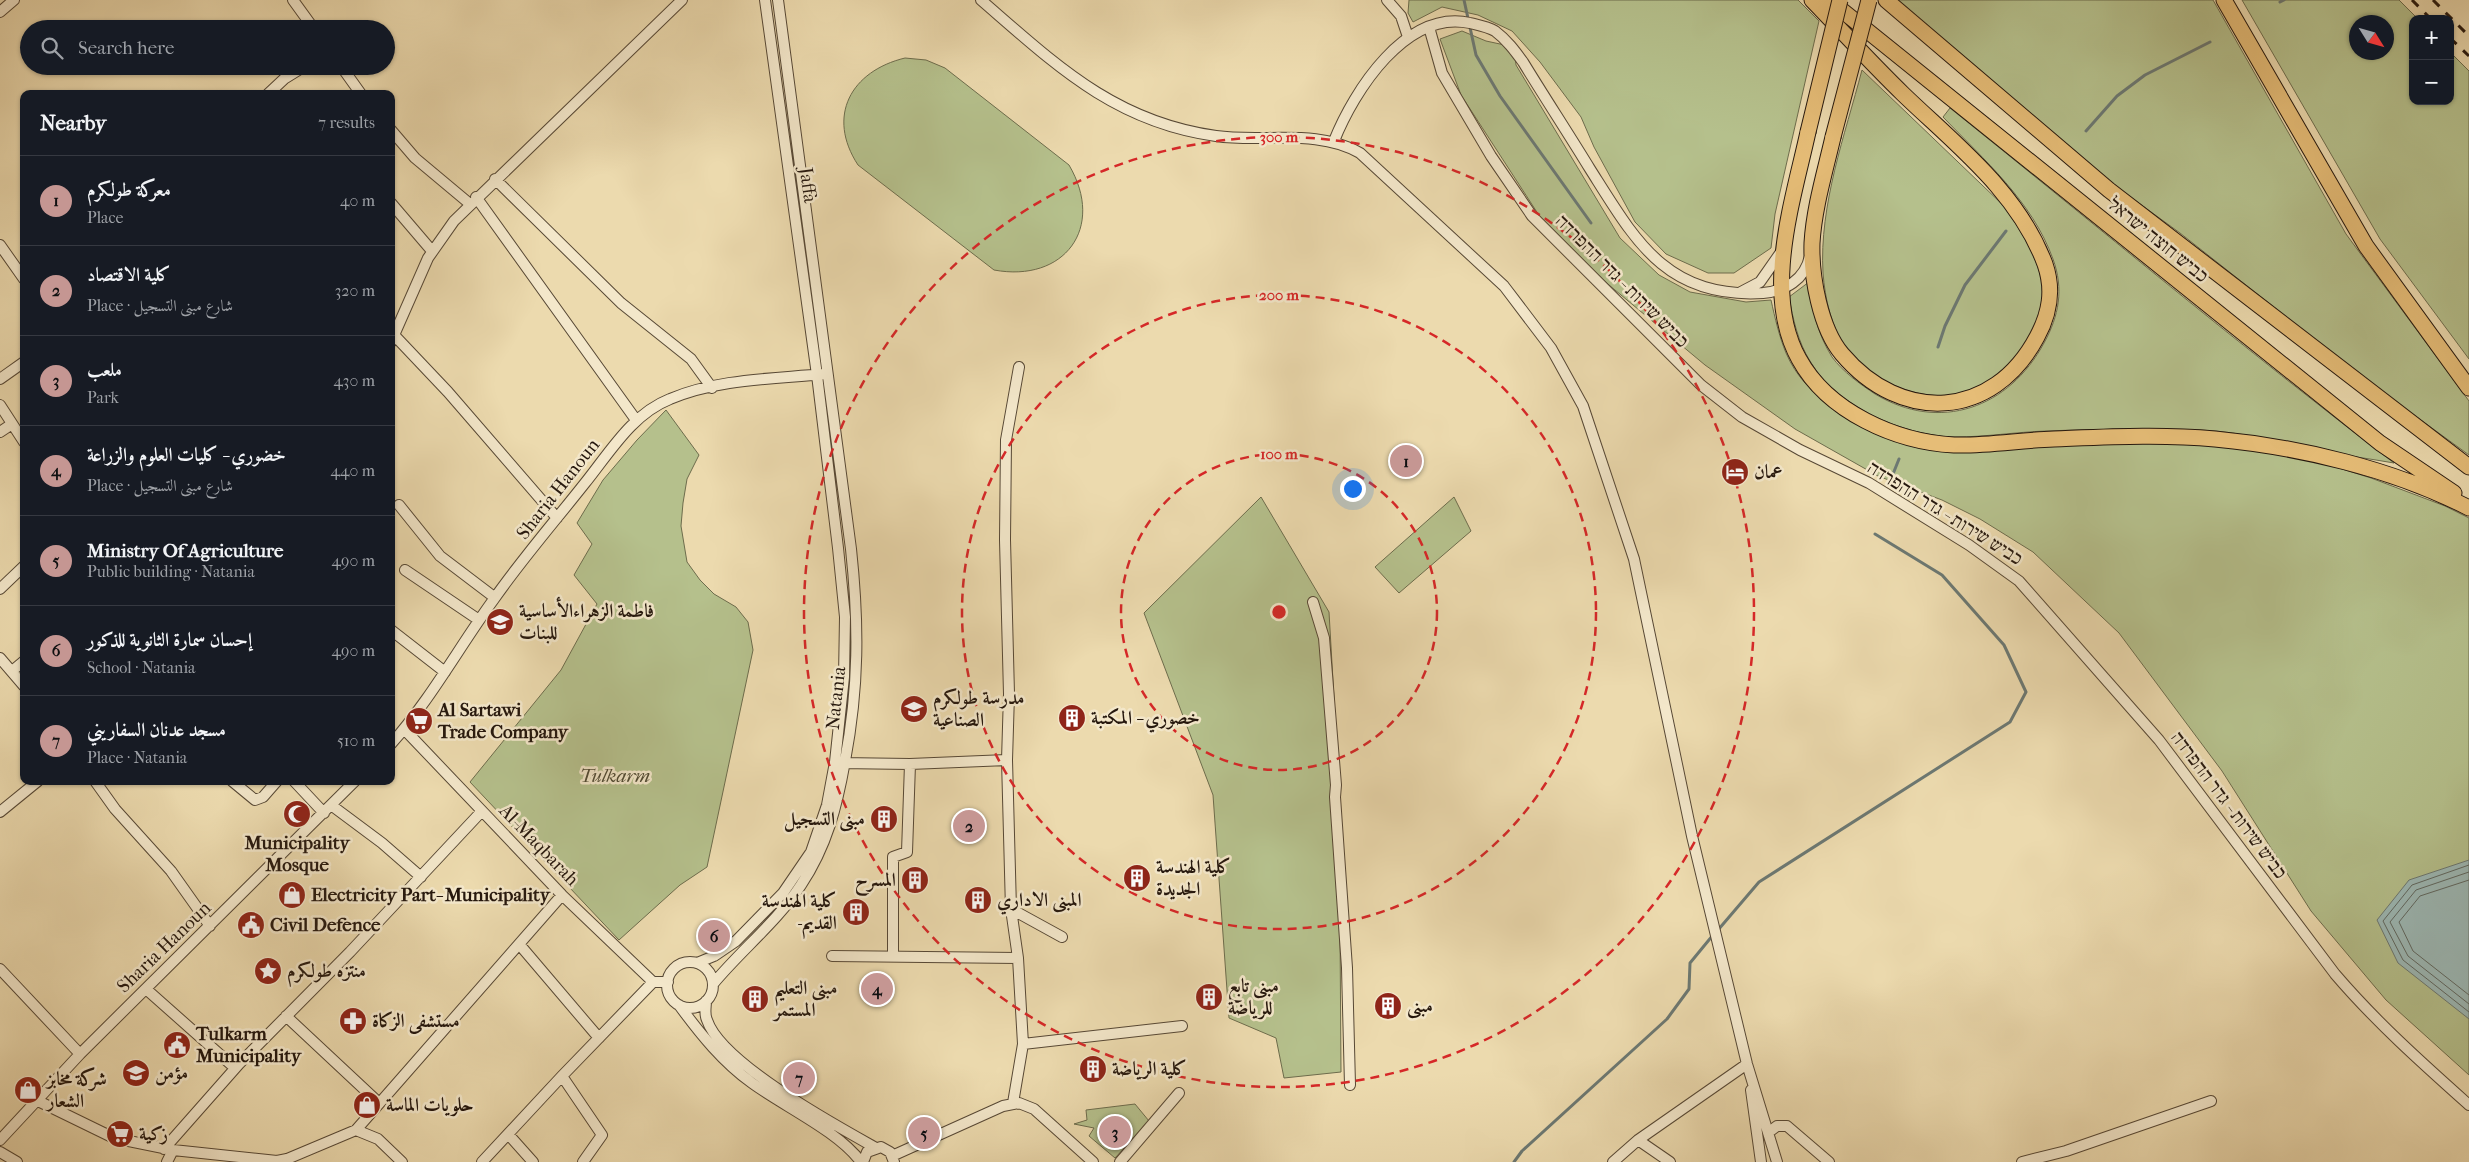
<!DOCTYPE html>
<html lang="en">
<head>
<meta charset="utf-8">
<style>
	body { margin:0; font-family:"IM FELL French Canon",Amiri,"Frank Ruhl Libre",serif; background:#242831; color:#f1f3f6 }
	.controls { position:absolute; right:15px; top:15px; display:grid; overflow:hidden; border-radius:10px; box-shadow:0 1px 4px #0004 }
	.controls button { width:45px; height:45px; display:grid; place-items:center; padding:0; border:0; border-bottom:1px solid #363941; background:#171b24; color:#f1f3f6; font:25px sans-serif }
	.compass { position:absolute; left:2349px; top:15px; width:45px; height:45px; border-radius:50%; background:#171b24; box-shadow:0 1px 4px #0004; rotate:127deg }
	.you { position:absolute; left:1352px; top:488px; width:18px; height:18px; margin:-12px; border:4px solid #fff; border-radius:50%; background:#1a73e8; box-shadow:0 0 0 8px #1a73e833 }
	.badge { display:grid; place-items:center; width:32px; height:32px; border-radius:50%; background:#c59692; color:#111; font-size:16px; font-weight:700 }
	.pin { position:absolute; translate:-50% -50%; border:2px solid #fff; box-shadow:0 1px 5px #0006 }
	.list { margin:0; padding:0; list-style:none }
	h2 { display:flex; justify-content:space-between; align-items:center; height:65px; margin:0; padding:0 20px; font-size:21px }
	h2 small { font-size:16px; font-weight:400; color:#9ea1a6 }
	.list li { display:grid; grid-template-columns:32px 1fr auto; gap:15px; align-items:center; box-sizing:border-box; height:90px; padding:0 20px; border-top:1px solid #363941 }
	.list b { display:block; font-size:19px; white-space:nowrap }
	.list p { margin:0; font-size:16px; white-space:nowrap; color:#9ea1a6 }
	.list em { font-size:16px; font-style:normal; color:#9ea1a6 }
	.icon { flex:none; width:28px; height:28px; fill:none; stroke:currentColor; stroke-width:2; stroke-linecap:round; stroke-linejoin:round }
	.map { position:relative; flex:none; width:2469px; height:1162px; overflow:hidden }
	.search { position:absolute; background:#171b24; box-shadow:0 1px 4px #0004; left:20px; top:20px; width:375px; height:55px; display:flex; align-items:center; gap:12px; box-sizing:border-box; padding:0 18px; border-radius:28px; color:#9ea1a6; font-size:19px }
	.panel { position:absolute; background:#171b24; box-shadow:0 1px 4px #0004; left:20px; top:90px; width:375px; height:695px; border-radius:10px }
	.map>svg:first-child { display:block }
	.green { fill:#b5c08c; stroke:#6d6c4c; fill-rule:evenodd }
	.water { fill:#9cb8b5; stroke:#6c7872 }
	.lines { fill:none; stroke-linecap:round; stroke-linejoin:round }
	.shore { stroke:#606861; stroke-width:1 }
	.stream { stroke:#6c7872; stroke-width:3 }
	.minor-casing { stroke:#574835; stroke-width:12 }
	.highway-casing { stroke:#25170d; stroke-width:17 }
	.minor { stroke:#f3e7ca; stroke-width:10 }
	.highway { stroke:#e6bd77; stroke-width:15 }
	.rail { stroke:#25170d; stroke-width:3; stroke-dasharray:9 9; stroke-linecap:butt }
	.highway-bridge-casing { stroke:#25170d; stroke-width:17; stroke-linecap:butt }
	.highway-bridge { stroke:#e6bd77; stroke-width:15 }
	.ring { fill:none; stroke:#d62828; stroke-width:2.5; stroke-dasharray:9 6 }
	.labels { text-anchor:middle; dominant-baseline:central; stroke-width:5; stroke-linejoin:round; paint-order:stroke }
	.street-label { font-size:19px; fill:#25170d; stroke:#f3e7ca }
	.poi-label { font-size:19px; font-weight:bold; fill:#25170d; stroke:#f3e7ca; text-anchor:start }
	.park-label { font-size:19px; font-style:italic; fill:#504a33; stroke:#f3e7ca }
	.centre { fill:#d62828; stroke:#f3e7ca; stroke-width:2.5 }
	.ring-label { font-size:15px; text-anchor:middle; font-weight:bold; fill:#d62828; stroke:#f3e7ca; stroke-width:5; stroke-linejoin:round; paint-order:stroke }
</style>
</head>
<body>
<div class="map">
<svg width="2469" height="1162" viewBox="0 0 2469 1162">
	<rect width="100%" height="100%" fill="#ecdaae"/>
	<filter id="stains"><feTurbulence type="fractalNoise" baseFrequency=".004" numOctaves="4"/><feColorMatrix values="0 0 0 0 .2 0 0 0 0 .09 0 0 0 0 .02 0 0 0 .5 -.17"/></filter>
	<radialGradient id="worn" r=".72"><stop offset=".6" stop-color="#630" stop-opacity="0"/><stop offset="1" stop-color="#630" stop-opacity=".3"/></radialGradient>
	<path class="green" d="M1409,0H1798L1819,21L1775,214L1771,248L1734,273H1708L1666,254L1635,222L1594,147L1581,117L1540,62L1512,31L1478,15L1442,7L1413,22L1408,13Z
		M1897,0H2213L2346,234L2469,401V455L2374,386L2180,233L2085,164Z
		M2242,0H2399L2418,19H2413V101H2450V52L2469,71V359L2380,239ZM2356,22H2386V52H2356Z
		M1462,31L1486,41L1514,47L1516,65L1620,238L1659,275L1690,292L1746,302L1771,300C1775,318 1779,336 1786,353C1806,400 1855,423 1900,439H2201L2313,460L2371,478L2445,506L2469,518V1075L2386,1000L2311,911L2222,771L2119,633L2033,552L1980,519L1942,500L1878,476L1795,429L1705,365L1555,240L1461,95L1440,39Z
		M905,58L926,60L945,68L1069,165C1106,228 1064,283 994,270L858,165C826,116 851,71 905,58Z
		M1862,70L2005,207C2021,232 2042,262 2043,293C2044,312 2033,333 2022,348C2008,366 1992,384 1971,391C1927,406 1873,384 1846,348C1831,327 1825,298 1823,273C1819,205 1845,135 1862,70Z
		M1950,108C2097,226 2243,348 2394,463C2371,459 2349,456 2327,452C2284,443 2244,432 2200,430C2149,428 2098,429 2046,431C2016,432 1985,437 1955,437C1905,436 1836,407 1810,361C1798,342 1793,319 1789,297L1809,282C1812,309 1817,333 1832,357C1843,372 1860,384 1875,394C1940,433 2009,408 2044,343C2059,316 2064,289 2053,259C2032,201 1984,160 1943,117Z
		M666,410L699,455L687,479L683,503L681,526L687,562L700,580L714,594L736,607L748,622L753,650L707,867L680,885L619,940L470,782L561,670L597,604L574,575L592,544L577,523L603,480L637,440Z
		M1261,497L1329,612L1339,784L1341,1072L1284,1078L1276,1038L1229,1018L1213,795L1144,613Z
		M1454,497L1471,531L1399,593L1375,567Z
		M1135,1104L1149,1121L1115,1158L1089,1136L1094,1128L1074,1124L1087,1120L1086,1110Z"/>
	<path class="water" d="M2469,860V1019L2398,963L2377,920L2409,880Z"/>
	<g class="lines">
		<path class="shore" d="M2469,865L2412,885L2383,921L2403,960L2469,1012
			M2469,872L2416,890L2390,922L2408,956L2469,1004
			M2469,880L2420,896L2399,922L2413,951L2469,995"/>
		<path class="stream" d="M1464,0L1476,55L1500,96L1591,223
			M2280,2L2284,0
			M2086,131L2117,96L2145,75L2210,42
			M1938,347L1945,326L1965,285L2006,231
			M1893,474L1899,459
			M1718,930L1759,882L2010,722L2026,692L2004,645L1942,575L1875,534
			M1514,1162L1522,1151L1667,1019L1689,989L1690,963L1713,935"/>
		<g class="minor-casing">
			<path id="minor" d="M293,0L314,29
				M981,0C1055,64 1114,122 1216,136C1263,143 1317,128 1360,153L1504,286L1551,348L1583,406L1634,559L1692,836L1747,1064L1777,1162
				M1387,0L1401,16L1408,37
				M0,12L14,0
				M1429,27L1442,73L1491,156L1532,216L1701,385L1742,417L1800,450L1869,483L1969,545L2019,581L2159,740L2335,974C2376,1022 2422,1063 2469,1105
				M341,66L361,94
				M268,94L284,79L305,66
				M391,130L415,158L470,204
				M1334,141C1354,91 1406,9 1470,23C1478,25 1488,27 1495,31C1507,40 1515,51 1523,62C1545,98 1568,133 1590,169C1635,240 1666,299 1763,293C1785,291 1805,280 1810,256
				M495,179L621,303L691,359L712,388
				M476,197L636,420
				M391,203L432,251
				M0,245L24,279
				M1741,292L1760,282L1781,252
				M394,335L448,392L557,518
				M391,342L428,258L454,221L682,0
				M0,379L24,362
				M0,405L24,442
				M0,432L12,424
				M399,505L440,556L494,597
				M405,570L479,620
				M0,589L24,566
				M1313,602L1324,638L1336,785L1335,797L1347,968L1350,1085
				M391,630L445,672
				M0,658L24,686
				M12,671L24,661
				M404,729L562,895L653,982
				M391,744C431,699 459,647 494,599C522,559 555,521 585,483C610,452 632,414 670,399C717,379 772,379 823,374
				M840,763L910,764L1007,760
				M95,781L115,809L171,871L210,926
				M232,781L255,800L263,797L277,781
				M294,781L324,813
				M331,805L382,843L421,877
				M0,812L38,781
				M1011,909L1062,937
				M519,944L599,1038
				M832,956L1018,958
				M893,956V857L907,852L910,764
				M667 985a23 23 0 1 1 46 0a23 23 0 1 1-46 0Z
				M697,963L714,956L736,941L783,893L811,852L827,805L835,762L844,677L845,617L838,548L817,375L765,0
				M0,969L80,1054
				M713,984C741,950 777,922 801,885C827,846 837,806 845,761C859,687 859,624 851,549L778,0
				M146,989L235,1068
				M706,1001C706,1007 704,1014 707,1020C721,1063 835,1125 876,1148
				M679,1005C701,1035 723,1062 752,1083C785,1107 838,1131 861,1162
				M286,1016L379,1103
				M1023,1044L1182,1026
				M562,1076L602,1135L583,1162
				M1751,1090L1761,1162
				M36,1100L114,1138L173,1150L277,1161L287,1159L356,1130L378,1139L402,1162
				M1013,1103L1023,1044L1018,958L1011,909L1007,760L1009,694L1005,540L1006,440L1019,367
				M356,1130L562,895
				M1769,1132L1777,1126H1787L1829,1162
				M508,1134L533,1162
				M0,1140L80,1054L355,781
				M1638,1140L1670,1162
				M164,1149L239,1064L350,952L482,811
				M0,1152L17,1162
				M892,1156L1003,1106L1019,1103L1034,1109L1093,1162
				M167,1162L173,1150
				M482,1162L562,1076L653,982H668
				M863,1162L867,1152L881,1147L890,1152L894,1162
				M1120,1162L1179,1093
				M1613,1162L1638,1140L1747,1064
				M2022,1162L2066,1151L2211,1101"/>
		</g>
		<g class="highway-casing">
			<path id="highway" d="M1812,0C1842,31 1872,64 1903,94C1956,145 2018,192 2045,264C2054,290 2050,313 2037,337C1993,420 1901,424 1842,354C1820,328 1811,276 1812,243C1814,208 1825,172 1833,137
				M1829,0L2380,443L2454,493
				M1886,0L2109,190L2469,467
				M2224,0L2366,246L2469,388
				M1808,132C1793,201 1762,293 1799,359C1828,412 1896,442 1954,445C1987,446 2021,440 2054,439C2107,437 2161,434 2215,439C2300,447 2393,469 2469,508"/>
		</g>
		<use href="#minor" class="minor"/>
		<use href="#highway" class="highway"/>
		<path class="rail" d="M2412,0L2431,19
			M2433,0L2469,36
			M2450,38L2469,56"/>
		<g class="highway-bridge-casing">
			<path id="highway-bridge" d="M1808,132L1840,0
				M1833,137L1869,0"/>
		</g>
		<use href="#highway-bridge" class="highway-bridge"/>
	</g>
	<g class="ring">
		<circle cx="1279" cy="612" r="158"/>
		<circle cx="1279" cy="612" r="317"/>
		<circle cx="1279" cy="612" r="475"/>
	</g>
	<defs>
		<g id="hotel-disc" transform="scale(1.4375)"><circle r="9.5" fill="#8f2418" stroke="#f3e7ca"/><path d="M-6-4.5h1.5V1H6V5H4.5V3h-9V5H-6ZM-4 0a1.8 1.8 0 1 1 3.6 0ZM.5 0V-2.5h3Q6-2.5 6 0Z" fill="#fff"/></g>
		<g id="school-disc" transform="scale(1.4375)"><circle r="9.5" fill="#8f2418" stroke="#f3e7ca"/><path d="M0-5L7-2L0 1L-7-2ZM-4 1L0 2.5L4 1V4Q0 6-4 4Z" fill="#fff"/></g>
		<g id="building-disc" transform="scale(1.4375)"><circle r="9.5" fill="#8f2418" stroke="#f3e7ca"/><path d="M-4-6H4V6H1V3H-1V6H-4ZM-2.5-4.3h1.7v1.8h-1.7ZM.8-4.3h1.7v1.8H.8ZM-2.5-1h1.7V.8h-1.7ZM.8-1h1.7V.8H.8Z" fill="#fff"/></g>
		<g id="supermarket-disc" transform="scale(1.4375)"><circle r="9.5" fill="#8f2418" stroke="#f3e7ca"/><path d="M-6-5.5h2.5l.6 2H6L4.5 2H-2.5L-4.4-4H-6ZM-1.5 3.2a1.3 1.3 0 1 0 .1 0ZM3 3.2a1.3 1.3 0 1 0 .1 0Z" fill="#fff"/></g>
		<g id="mosque-disc" transform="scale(1.4375)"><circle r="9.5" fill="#8f2418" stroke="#f3e7ca"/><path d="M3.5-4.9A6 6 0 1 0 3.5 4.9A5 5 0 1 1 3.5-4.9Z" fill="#fff"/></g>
		<g id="shop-disc" transform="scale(1.4375)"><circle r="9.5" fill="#8f2418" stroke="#f3e7ca"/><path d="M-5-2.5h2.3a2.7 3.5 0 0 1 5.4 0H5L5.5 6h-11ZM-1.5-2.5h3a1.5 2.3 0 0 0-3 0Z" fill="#fff"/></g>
		<g id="civic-disc" transform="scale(1.4375)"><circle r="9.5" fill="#8f2418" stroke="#f3e7ca"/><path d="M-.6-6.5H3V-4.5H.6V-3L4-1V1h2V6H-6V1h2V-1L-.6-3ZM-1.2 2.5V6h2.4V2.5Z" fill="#fff"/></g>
		<g id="sight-disc" transform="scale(1.4375)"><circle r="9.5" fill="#8f2418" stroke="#f3e7ca"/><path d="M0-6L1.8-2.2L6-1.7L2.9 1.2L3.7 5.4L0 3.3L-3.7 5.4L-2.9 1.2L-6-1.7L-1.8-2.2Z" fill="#fff"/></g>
		<g id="pharmacy-disc" transform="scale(1.4375)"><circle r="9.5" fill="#8f2418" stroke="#f3e7ca"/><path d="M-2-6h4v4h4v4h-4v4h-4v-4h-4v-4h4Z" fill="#fff"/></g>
	</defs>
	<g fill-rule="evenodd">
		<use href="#hotel-disc" x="1735" y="472"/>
		<use href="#school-disc" x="500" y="622"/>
		<use href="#school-disc" x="914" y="709"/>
		<use href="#building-disc" x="1072" y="718"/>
		<use href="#supermarket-disc" x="419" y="721"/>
		<use href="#mosque-disc" x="297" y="814"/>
		<use href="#building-disc" x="884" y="819"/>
		<use href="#building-disc" x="1137" y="878"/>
		<use href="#building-disc" x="915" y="880"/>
		<use href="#shop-disc" x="292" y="895"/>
		<use href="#building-disc" x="978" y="900"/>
		<use href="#building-disc" x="856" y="912"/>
		<use href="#civic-disc" x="251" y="925"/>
		<use href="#sight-disc" x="268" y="971"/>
		<use href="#building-disc" x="1209" y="997"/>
		<use href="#building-disc" x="755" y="999"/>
		<use href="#building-disc" x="1388" y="1006"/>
		<use href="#pharmacy-disc" x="353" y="1021"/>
		<use href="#civic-disc" x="177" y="1045"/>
		<use href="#building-disc" x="1093" y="1069"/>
		<use href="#school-disc" x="136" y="1073"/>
		<use href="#shop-disc" x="28" y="1090"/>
		<use href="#shop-disc" x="367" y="1105"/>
		<use href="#supermarket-disc" x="120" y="1134"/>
	</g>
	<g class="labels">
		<g class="street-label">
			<text transform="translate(808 185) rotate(82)">Jaffa</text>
			<text transform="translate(2158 240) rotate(39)">כביש חוצה ישראל</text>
			<text transform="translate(1622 281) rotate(45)">כביש שירות - גדר ההפרדה</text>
			<text transform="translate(558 489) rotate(-52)">Sharia Hanoun</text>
			<text transform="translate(1945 513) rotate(32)">כביש שירות - גדר ההפרדה</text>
			<text transform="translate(836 698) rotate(-84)">Natania</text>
			<text transform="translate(2229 805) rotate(53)">כביש שירות - גדר ההפרדה</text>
			<text transform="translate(539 845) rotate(46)">Al-Maqbarah</text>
			<text transform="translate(164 947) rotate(-44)">Sharia Hanoun</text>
		</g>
		<g class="poi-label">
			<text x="1754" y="472">عمان</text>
			<text x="519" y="611">فاطمة الزهراءالأساسية<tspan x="519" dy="22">للبنات</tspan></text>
			<text x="933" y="698">مدرسة طولكرم<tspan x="933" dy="22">الصناعية</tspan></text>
			<text x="438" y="710">Al Sartawi<tspan x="438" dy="22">Trade Company</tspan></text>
			<text x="1091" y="718">خصوري - المكتبة</text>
			<text x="865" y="819" text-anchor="end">مبنى التسجيل</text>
			<text x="297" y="843" text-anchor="middle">Municipality<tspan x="297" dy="22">Mosque</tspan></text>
			<text x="1156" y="867">كلية الهندسة<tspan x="1156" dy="22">الجديدة</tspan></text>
			<text x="896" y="880" text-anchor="end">المسرح</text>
			<text x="311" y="895">Electricity Part- Municipality</text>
			<text x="997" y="900">المبنى الاداري</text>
			<text x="837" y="901" text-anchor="end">كلية الهندسة<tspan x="837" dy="22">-القديم</tspan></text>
			<text x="270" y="925">Civil Defence</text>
			<text x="287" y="971">منتزه طولكرم</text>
			<text x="1228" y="986">مبنى تابع<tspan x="1228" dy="22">للرياضة</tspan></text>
			<text x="774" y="988">مبنى التعليم<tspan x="774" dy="22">المستمر</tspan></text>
			<text x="1407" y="1006">مبنى</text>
			<text x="372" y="1021">مستشفى الزكاة</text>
			<text x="196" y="1034">Tulkarm<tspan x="196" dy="22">Municipality</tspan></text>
			<text x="1112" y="1069">كلية الرياضة</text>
			<text x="155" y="1073">مؤمن</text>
			<text x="47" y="1079">شركة مخابز<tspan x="47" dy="22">الشعار</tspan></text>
			<text x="386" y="1105">حلويات الماسة</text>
			<text x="139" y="1134">زكية</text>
		</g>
		<g class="park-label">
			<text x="615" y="776">Tulkarm</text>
		</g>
	</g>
	<circle cx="1279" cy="612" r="8" class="centre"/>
	<g class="ring-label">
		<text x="1279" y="142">300 m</text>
		<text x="1279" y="300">200 m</text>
		<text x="1279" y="459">100 m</text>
	</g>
	<rect width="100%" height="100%" filter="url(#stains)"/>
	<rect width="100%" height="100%" fill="url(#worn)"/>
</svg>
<div class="controls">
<button>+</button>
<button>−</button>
</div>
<svg class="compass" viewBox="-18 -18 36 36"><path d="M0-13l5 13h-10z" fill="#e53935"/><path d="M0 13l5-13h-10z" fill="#9ea1a6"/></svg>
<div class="you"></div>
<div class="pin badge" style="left:1406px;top:461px">1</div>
<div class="pin badge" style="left:969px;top:826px">2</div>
<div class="pin badge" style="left:1115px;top:1132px">3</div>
<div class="pin badge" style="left:877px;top:989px">4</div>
<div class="pin badge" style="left:924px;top:1133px">5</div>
<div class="pin badge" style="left:714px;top:936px">6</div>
<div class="pin badge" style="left:799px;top:1078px">7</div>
<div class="search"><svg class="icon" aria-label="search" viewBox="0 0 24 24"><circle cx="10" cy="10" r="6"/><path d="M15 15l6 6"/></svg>Search here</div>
<section class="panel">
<h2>Nearby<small>7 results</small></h2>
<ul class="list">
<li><span class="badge">1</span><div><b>معركة طولكرم</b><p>Place</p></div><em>40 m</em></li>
<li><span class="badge">2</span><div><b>كلية الاقتصاد</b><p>Place · شارع مبنى التسجيل</p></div><em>320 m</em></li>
<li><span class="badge">3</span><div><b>ملعب</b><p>Park</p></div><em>430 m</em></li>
<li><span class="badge">4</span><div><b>خضوري - كليات العلوم والزراعة</b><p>Place · شارع مبنى التسجيل</p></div><em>440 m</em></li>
<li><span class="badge">5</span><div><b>Ministry Of Agriculture</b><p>Public building · Natania</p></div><em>490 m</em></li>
<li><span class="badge">6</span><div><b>إحسان سمارة الثانوية للذكور</b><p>School · Natania</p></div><em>490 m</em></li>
<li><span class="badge">7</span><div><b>مسجد عدنان السفاريني</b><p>Place · Natania</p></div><em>510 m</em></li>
</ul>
</section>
</div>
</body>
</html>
